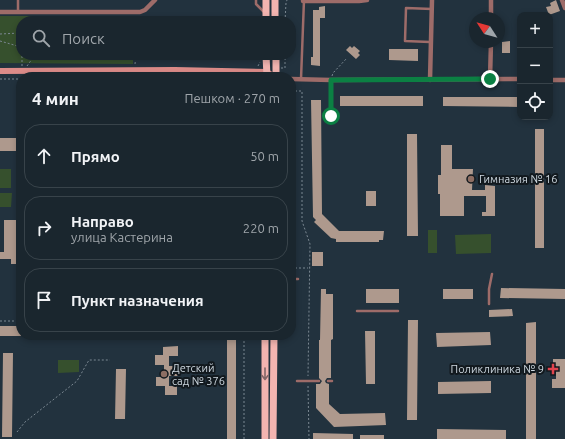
<!DOCTYPE html>
<html lang="ru">
<head>
<meta charset="utf-8">
<style>
	body { margin:0; font-family:Ubuntu,sans-serif; background:#27323a; color:#f1f3f6 }
	.controls { position:absolute; right:12px; top:12px; display:grid; overflow:hidden; border-radius:8px; box-shadow:0 2px 6px #0003 }
	.controls button { width:36px; height:36px; display:grid; place-items:center; padding:0; border:0; border-bottom:1px solid #38434a; background:#1a262e; color:#f1f3f6; font:20px sans-serif }
	.compass { position:absolute; left:469px; top:12px; width:36px; height:36px; border-radius:50%; background:#1a262e; box-shadow:0 2px 6px #0003; rotate:306deg }
	.stop { position:absolute; width:12px; height:12px; margin:-9px; border:3px solid #0b8043; border-radius:50%; background:#fff }
	.stop.end { background:#0b8043; border-color:#fff; box-shadow:0 1px 4px #0008 }
	.list { margin:0; padding:0; list-style:none }
	h2 { display:flex; justify-content:space-between; align-items:center; height:52px; margin:0; padding:0 16px; font-size:17px }
	h2 small { font-size:13px; font-weight:400; color:#9fa5aa }
	.list li { display:grid; grid-template-columns:26px 1fr auto; gap:12px; align-items:center; box-sizing:border-box; height:64px; margin:0 8px 8px; padding:0 8px; border:1px solid #38434a; border-radius:16px }
	.list b { display:block; font-size:15px; white-space:nowrap }
	.list p { margin:0; font-size:13px; white-space:nowrap; color:#9fa5aa }
	.list em { font-size:13px; font-style:normal; color:#9fa5aa }
	.icon { flex:none; width:22px; height:22px; fill:none; stroke:currentColor; stroke-width:2; stroke-linecap:round; stroke-linejoin:round }
	.map { position:relative; flex:none; width:565px; height:439px; overflow:hidden }
	.search { position:absolute; background:#1a262e; box-shadow:0 2px 6px #0003; left:16px; top:16px; width:280px; height:44px; display:flex; align-items:center; gap:10px; box-sizing:border-box; padding:0 14px; border-radius:16px; color:#9fa5aa; font-size:15px }
	.panel { position:absolute; background:#1a262e; box-shadow:0 2px 6px #0003; left:16px; top:72px; width:280px; height:268px; border-radius:16px }
	.map>svg:first-child { display:block }
	.green { fill:#36502d }
	.building { fill:#ae998d }
	.lines { fill:none; stroke-linecap:round; stroke-linejoin:round }
	.path { stroke:#7b8892; stroke-width:1; stroke-dasharray:2 2; stroke-linecap:butt }
	.lane { stroke:#9e6c69; stroke-width:2.5 }
	.street { stroke:#9e6c69; stroke-width:4.5 }
	.secondary { stroke:#dd8c89; stroke-width:6 }
	.primary { stroke:#f3b4b0; stroke-width:7 }
	.oneway { stroke:#826667 }
	.route { stroke:#0b8043; stroke-width:5 }
	.education-dot { fill:#8d6e63; stroke:#12191e; stroke-width:1.5 }
	.health-dot { fill:#e0444e; stroke:#12191e; stroke-width:1.5 }
	.labels { text-anchor:middle; dominant-baseline:central; stroke-width:4; stroke-linejoin:round; paint-order:stroke }
	.poi-label { font-size:11px; fill:#cdd7df; stroke:#12191e; text-anchor:start }
</style>
</head>
<body>
<div class="map">
<svg width="565" height="439" viewBox="0 0 565 439">
	<rect width="100%" height="100%" fill="#22323e"/>
	<path class="green" d="M0,16H134V21H21V55H133V64L0,63Z
		M0,169H11V188H0Z
		M0,193H12L11,207H0Z
		M428,230H437V253H428Z
		M491,234V253L456,254L455,235Z
		M58,360H79V372L58,373Z"/>
	<path class="building" d="M556,0L560,11L549,15L546,7L551,6L550,3Z
		M325,6V18H320V66L311,65V57H313V10H319V7Z
		M510,41V53H502V42Z
		M350,46L352,48L354,46L360,51L358,53L360,55L356,59L346,50Z
		M389,49H418V61L389,60Z
		M340,96H423V106H340Z
		M443,97H520V107L443,106Z
		M311,100H321L322,214L339,231H384L383,240H379V242H336V239L331,238L314,222L316,220L313,217Z
		M535,129H544V248H535Z
		M407,134H417L418,236H407Z
		M0,138H20V151H0Z
		M441,145H452V169H473L472,190H485V185L495,186V216H482V212H486V196H464V216H440V194H438V175H441Z
		M366,191H376V206H366Z
		M4,220H17V238H21V264H11V259H0V252H4Z
		M312,252H323V266H312Z
		M501,288L565,289V299L500,298Z
		M321,289H326V294H333V339L331,340V378H327L325,381L326,383L329,384V404L340,414L385,413L386,425L334,427L316,408V384H320L322,381L319,378V340H320Z
		M366,289H399V303H366Z
		M443,289H473V299H443Z
		M512,309L513,316L489,317V310Z
		M408,320H418L417,420H407Z
		M536,322V439H526V323Z
		M0,326H21V336H0Z
		M365,331H375V384H366Z
		M490,332L491,345L437,347L436,333Z
		M227,335H236V439H227Z
		M178,346V356H169V366H177L178,376H169V386H177V395H165V386H156V377H164V365H155V355H163V347Z
		M3,353H13L12,437H2Z
		M553,359H565V388H552V379H556V366H553Z
		M116,369H126L125,419H115Z
		M491,381V393L438,394V382Z
		M437,429L506,430V439H437Z
		M313,433L353,434V439H313Z
		M360,435H384V439H360Z"/>
	<g class="lines">
		<path class="path" d="M31,17L41,21
			M285,21L286,3L287,0
			M0,34L21,33
			M0,41L21,47
			M135,64L136,55
			M22,66V55
			M27,66L35,55
			M258,66L260,62
			M281,68H285V55
			M332,76L333,73L347,58
			M0,79H21
			M291,91H302V221L310,244L308,376
			M291,268H308
			M0,321H21
			M308,386L309,439
			M17,432L25,422L77,381L89,360H110
			M244,439V335"/>
		<path class="lane" d="M256,0V4L264,12
			M18,12V0
			M430,42L405,41L406,8L432,9
			M301,79L304,0
			M331,116V80
			M291,153L294,150
			M291,279H298
			M489,304V289L492,274
			M357,311H398
			M297,381H319
			M328,381H332"/>
		<path class="street" d="M562,0L565,8
			M303,1H359L367,0
			M0,12H140L145,10L155,0
			M491,18V0
			M291,79L331,80L520,79
			M490,79L491,42
			M430,80L432,0
			M550,80H565"/>
		<path class="secondary" d="M0,71L175,70L267,72L274,77"/>
		<path class="primary" d="M266,0V21
			M275,0V21
			M266,55L267,77
			M276,55V77
			M265,439V335
			M273,439L274,335"/>
	</g>
	<defs><path id="oneway-shaft" d="M-6 0H5M1.5-3L5.5 0L1.5 3" fill="none" stroke-width="1.6" stroke-linecap="round" stroke-linejoin="round"/></defs>
	<use class="oneway" href="#oneway-shaft" transform="translate(265 374) rotate(90)"/>
	<g class="lines">
		<path class="route" d="M331,116V80L490,79"/>
	</g>
	<g class="education-dot">
		<circle cx="471" cy="179" r="4"/>
		<circle cx="164" cy="374" r="4"/>
	</g>
	<path class="health-dot" d="M551 363h4v4h4v4h-4v4h-4v-4h-4v-4h4z"/>
	<g class="labels">
		<g class="poi-label">
			<text x="479" y="179">Гимназия № 16</text>
			<text x="172" y="368">Детский<tspan x="172" dy="13">сад № 376</tspan></text>
			<text x="544" y="369" text-anchor="end">Поликлиника № 9</text>
		</g>
	</g>
</svg>
<div class="controls">
<button>+</button>
<button>−</button>
<button><svg class="icon" aria-label="locate" viewBox="0 0 24 24"><circle cx="12" cy="12" r="6"/><path d="M12 2v4M12 18v4M2 12h4M18 12h4"/></svg></button>
</div>
<svg class="compass" viewBox="-18 -18 36 36"><path d="M0-13l5 13h-10z" fill="#e53935"/><path d="M0 13l5-13h-10z" fill="#9fa5aa"/></svg>
<div class="stop" style="left:331px;top:116px"></div>
<div class="stop end" style="left:490px;top:79px"></div>
<div class="search"><svg class="icon" aria-label="search" viewBox="0 0 24 24"><circle cx="10" cy="10" r="6"/><path d="M15 15l6 6"/></svg>Поиск</div>
<section class="panel">
<h2>4 мин<small>Пешком · 270 m</small></h2>
<ul class="list">
<li><svg class="icon" aria-label="ahead" viewBox="0 0 24 24"><path d="M12 20V5M6 11l6-6 6 6"/></svg><div><b>Прямо</b></div><em>50 m</em></li>
<li><svg class="icon" aria-label="right" viewBox="0 0 24 24"><path d="M7 20v-9h11M14 6l5 5-5 5"/></svg><div><b>Направо</b><p>улица Кастерина</p></div><em>220 m</em></li>
<li><svg class="icon" aria-label="arrive" viewBox="0 0 24 24"><path d="M6 21V4h12l-3 4 3 4H6"/></svg><div><b>Пункт назначения</b></div></li>
</ul>
</section>
</div>
</body>
</html>
